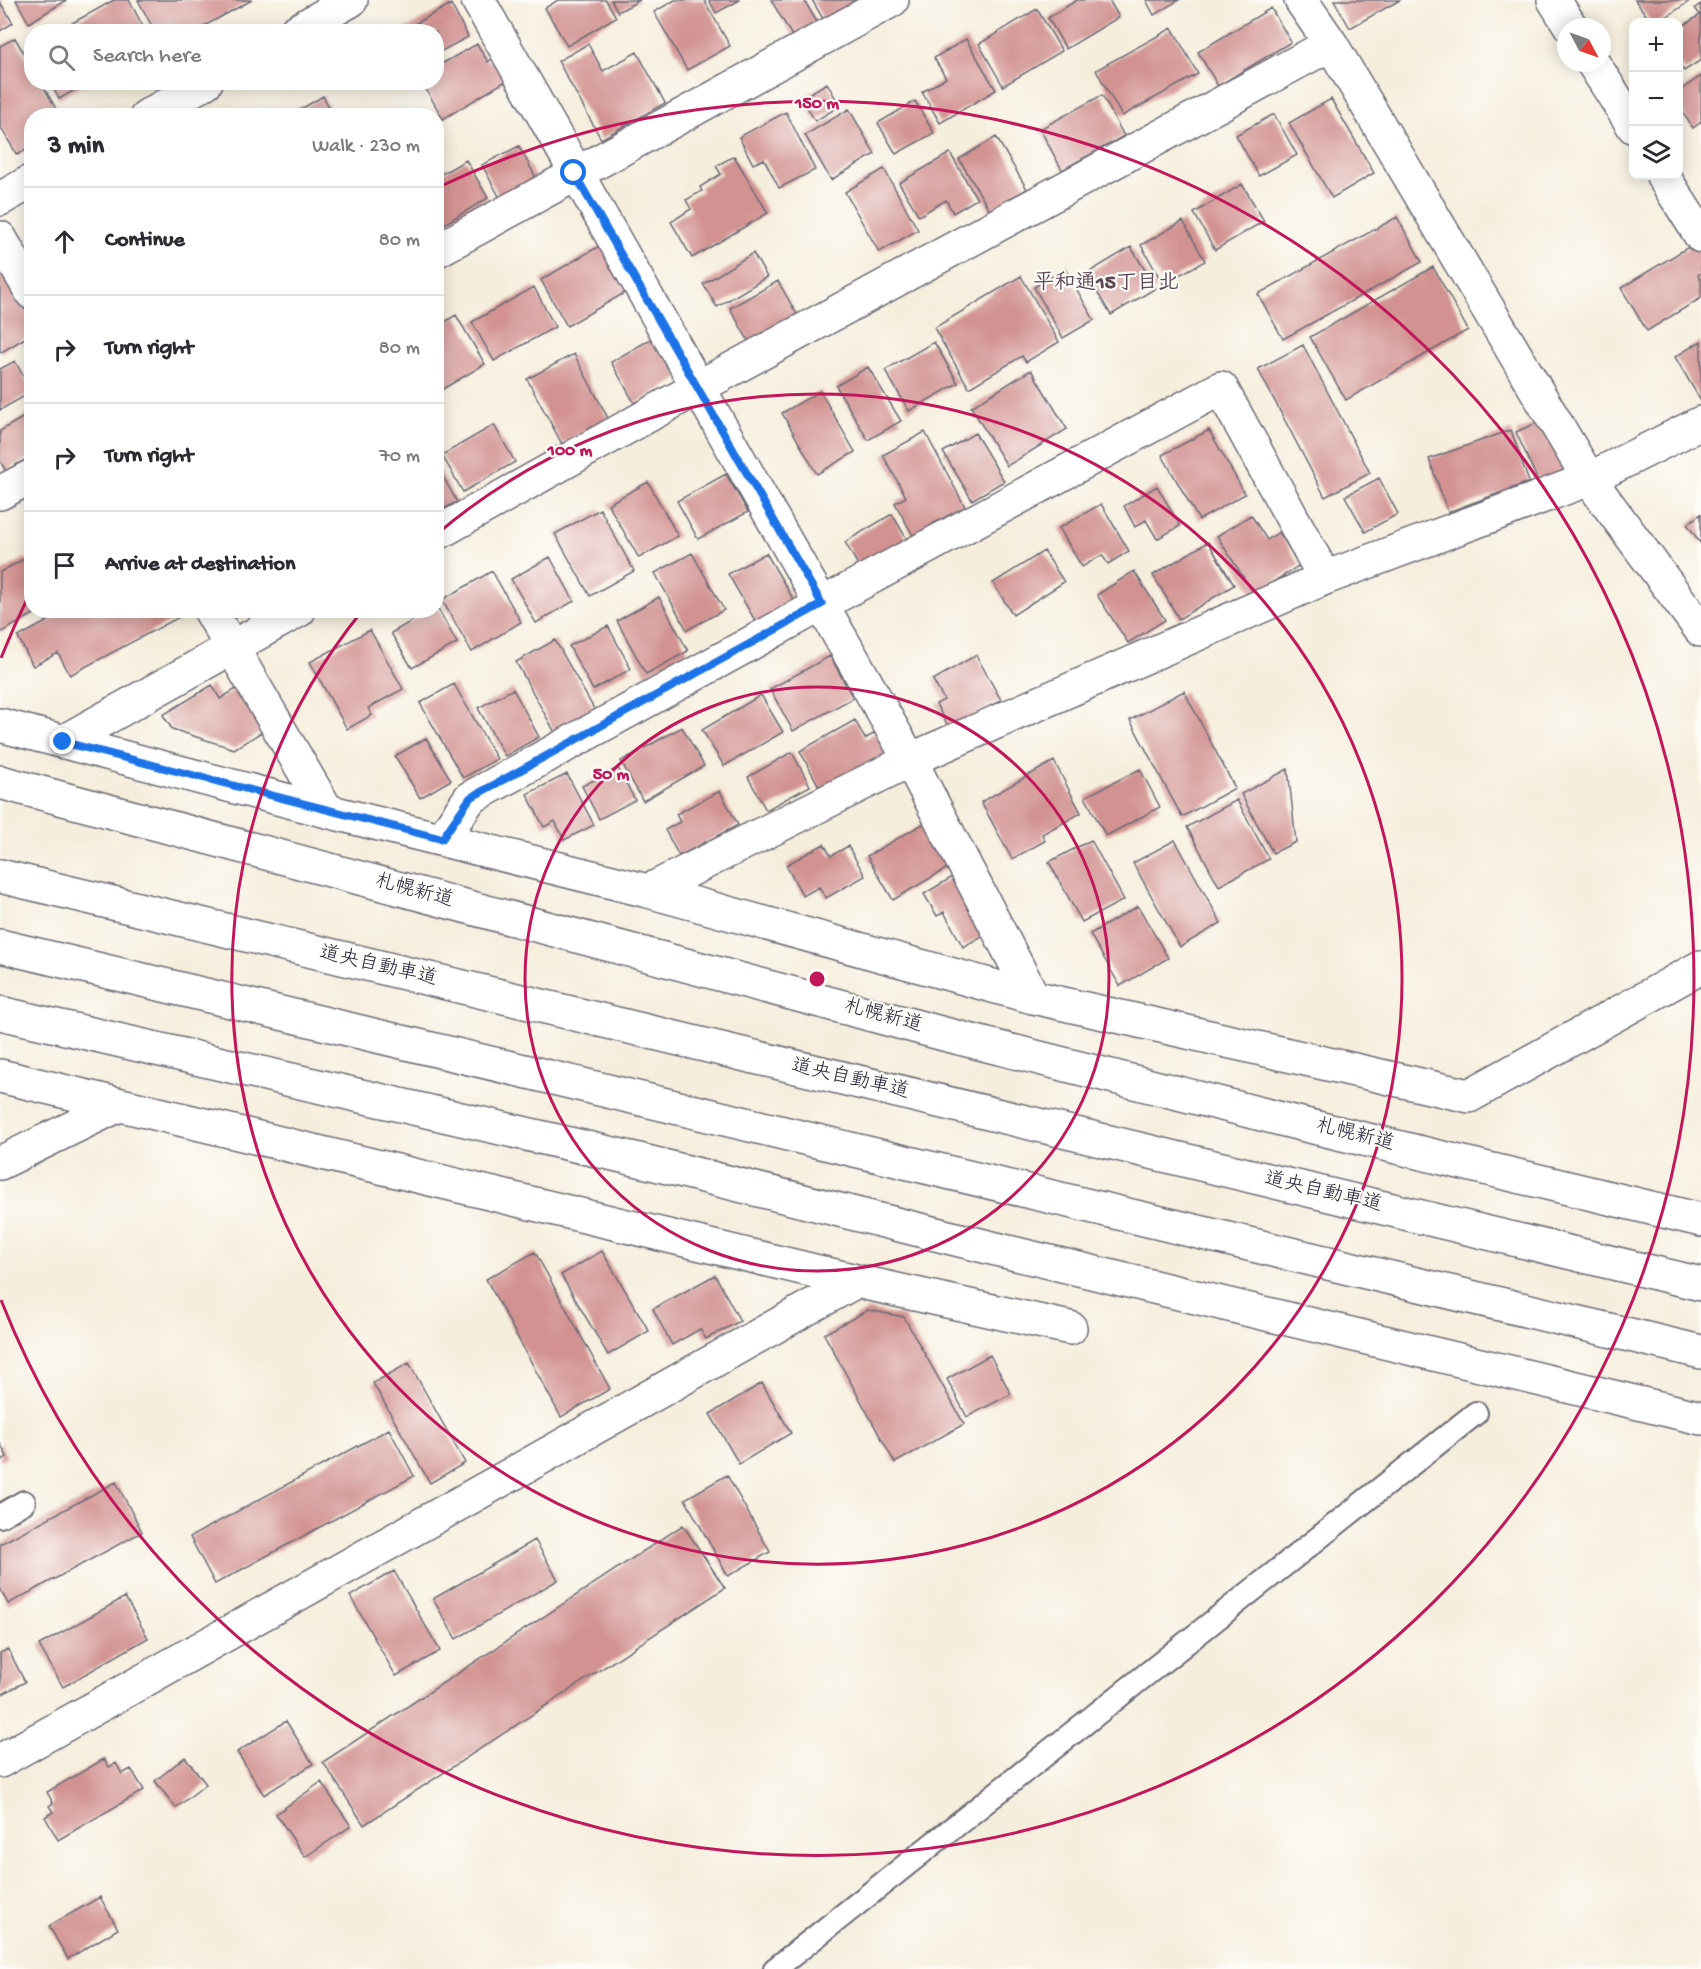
<!DOCTYPE html>
<html lang="en">
<head>
<meta charset="utf-8">
<style>
	body { margin:0; font-family:"Gochi Hand","Klee One",sans-serif; background:#f7f7f7; color:#2b2b33 }
	.controls { position:absolute; right:18px; top:18px; display:grid; overflow:hidden; border-radius:12px; box-shadow:0 3px 15px #0003 }
	.controls button { width:54px; height:54px; display:grid; place-items:center; padding:0; border:0; border-bottom:2px solid #e1e1e2; background:#fff; color:#2b2b33; font:30px sans-serif }
	.compass { position:absolute; left:1557px; top:18px; width:54px; height:54px; border-radius:50%; background:#fff; box-shadow:0 3px 15px #0003; rotate:131deg }
	.stop { position:absolute; width:18px; height:18px; margin:-14px; border:4px solid #1a73e8; border-radius:50%; background:#fff }
	.stop.end { background:#1a73e8; border-color:#fff; box-shadow:0 2px 6px #0008 }
	.list { margin:0; padding:0; list-style:none }
	h2 { display:flex; justify-content:space-between; align-items:center; height:78px; margin:0; padding:0 24px; font-size:26px }
	h2 small { font-size:20px; font-weight:400; color:#7c7c81 }
	.list li { display:grid; grid-template-columns:39px 1fr auto; gap:18px; align-items:center; box-sizing:border-box; height:108px; padding:0 24px; border-top:2px solid #e1e1e2 }
	.list b { display:block; font-size:22px; white-space:nowrap }
	.list em { font-size:20px; font-style:normal; color:#7c7c81 }
	.icon { flex:none; width:33px; height:33px; fill:none; stroke:currentColor; stroke-width:2; stroke-linecap:round; stroke-linejoin:round }
	.map { position:relative; flex:none; width:1701px; height:1969px; overflow:hidden }
	.search { position:absolute; background:#fff; box-shadow:0 3px 15px #0003; left:24px; top:24px; width:420px; height:66px; display:flex; align-items:center; gap:15px; box-sizing:border-box; padding:0 21px; border-radius:24px; color:#7c7c81; font-size:22px }
	.panel { position:absolute; background:#fff; box-shadow:0 3px 15px #0003; left:24px; top:108px; width:420px; height:510px; border-radius:24px }
	.map>svg:first-child { display:block }
	.building { fill:#d19291 }
	.lines { fill:none; stroke-linecap:round; stroke-linejoin:round }
	.lane-casing { stroke:#6c6974; stroke-width:26 }
	.street-casing { stroke:#6c6974; stroke-width:36 }
	.highway-casing { stroke:#6c6974; stroke-width:36 }
	.lane { stroke:#fff; stroke-width:22 }
	.street { stroke:#fff; stroke-width:33 }
	.highway { stroke:#fff; stroke-width:33 }
	.route { stroke:#1a73e8; stroke-width:8 }
	.ring { fill:none; stroke:#c2185b; stroke-width:3 }
	.labels { text-anchor:middle; dominant-baseline:central; stroke-width:4.5; stroke-linejoin:round; paint-order:stroke }
	.street-label { font-size:20px; fill:#22223b; stroke:#fdfcf7 }
	.neighbourhood-label { font-size:21px; font-weight:bold; fill:#5f4959; stroke:#fdfcf7 }
	.centre { fill:#c2185b; stroke:#fdfcf7; stroke-width:3 }
	.ring-label { font-size:18px; text-anchor:middle; font-weight:bold; fill:#c2185b; stroke:#fdfcf7; stroke-width:4.5; stroke-linejoin:round; paint-order:stroke }
</style>
</head>
<body>
<div class="map">
<svg width="1701" height="1969" viewBox="0 0 1701 1969">
	<rect width="100%" height="100%" fill="#fdfcf7"/>
	<filter id="ink" filterUnits="userSpaceOnUse"><feTurbulence type="fractalNoise" baseFrequency=".0167" numOctaves="2"/><feDisplacementMap in="SourceGraphic" scale="12" xChannelSelector="R" yChannelSelector="G"/><feConvolveMatrix kernelMatrix="1 2 1 2 8 2 1 2 1" color-interpolation-filters="sRGB"/></filter>
	<filter id="wash" filterUnits="userSpaceOnUse"><feTurbulence type="fractalNoise" baseFrequency=".008" numOctaves="4" result="noise"/><feDisplacementMap in="SourceGraphic" scale="24" xChannelSelector="R" yChannelSelector="G"/><feGaussianBlur stdDeviation="1.35" result="paint"/><feColorMatrix in="noise" values="0 0 0 0 0 0 0 0 0 0 0 0 0 0 0 0 0 1.4 0 .05"/><feComposite in="paint" operator="in"/></filter>
	<g filter="url(#wash)">
		<rect width="100%" height="100%" fill="#f6eedd"/>
		<g id="blocks">
			<path class="building" d="M16,0H67L29,23Z
				M114,0H129L146,32H56Z
				M138,0H252L193,32H155Z
				M558,0H606L616,17L567,46L545,8Z
				M611,0H640L618,12Z
				M675,0H704L730,46L687,70L654,12Z
				M709,0H740L716,13Z
				M771,0H804L820,27L795,41Z
				M812,0H867L826,24Z
				M1077,0H1109L1119,17L1066,49L1048,18Z
				M1146,0H1179L1154,15Z
				M1334,0H1400L1350,28Z
				M1635,0H1691L1659,22H1651Z
				M0,2L13,23L0,31Z
				M451,4L468,37L436,54V32H400Z
				M1701,4V60L1684,71L1678,62V29L1700,15L1695,8Z
				M1271,8L1291,42L1218,86L1198,52Z
				M1037,9L1062,51L1003,86L979,44Z
				M1172,28L1198,74L1122,116L1096,70Z
				M15,38L32,67V82H41L60,116H32V147L17,155L0,126V46Z
				M966,39L996,90L940,123L922,92L946,78L934,58Z
				M477,44L488,62L493,58L506,81L443,119L422,82H436V67Z
				M588,44L603,71L637,52L665,103L601,139L558,61Z
				M1701,76V122L1693,128L1678,106V92Z
				M50,82H89L59,99Z
				M827,83L840,106L815,121L802,98Z
				M1102,95L1124,136L1062,170L1040,129Z
				M323,96L334,116H289Z
				M1331,99L1374,173L1332,198L1289,123Z
				M915,101L934,133L896,154L878,123Z
				M849,109L875,154L831,180L805,135Z
				M786,112L815,170L779,188L764,159L753,164L739,137Z
				M1274,114L1297,155L1259,176L1236,135Z
				M996,137L1027,189L990,211L959,159Z
				M519,146L536,178L500,198L482,165Z
				M950,153L977,199L953,213L946,200L919,216L899,183Z
				M734,156L768,213L692,258L671,222L691,209L686,200L702,191L700,187L721,174L716,166Z
				M466,160L488,198L436,229V177Z
				M884,169L918,230L879,252L845,192Z
				M1242,184L1264,221L1215,250L1194,213Z
				M1397,217L1422,262L1283,339L1258,294Z
				M1183,221L1205,261L1163,284L1141,245Z
				M1695,243L1701,253V273L1698,275L1701,281V298L1647,331L1621,288Z
				M601,245L628,291L567,326L541,280Z
				M1131,247L1156,288L1111,315L1086,274Z
				M753,253L767,277L717,307L703,284Z
				M1433,267L1468,330L1346,400L1310,337Z
				M1065,269L1094,320L1063,338L1034,287Z
				M3,273L32,321V334L0,353V274Z
				M1021,276L1059,342L1026,362L1022,356L969,388L934,328Z
				M778,281L800,320L752,347L730,308Z
				M534,287L555,327L494,361L472,322Z
				M456,315L485,364L438,392L436,389V327Z
				M656,336L680,378L635,404L611,362Z
				M1701,341V401L1675,357Z
				M934,342L958,383L909,411L885,370Z
				M1303,345L1370,473L1325,497L1258,369Z
				M574,354L609,420L562,444L527,379Z
				M15,361L32,392L0,410V369Z
				M868,367L901,421L868,440L836,386Z
				M1031,370L1067,429L1007,466L971,407Z
				M820,391L855,452L817,474L782,413Z
				M32,412V456L6,471L0,461V431Z
				M1543,420L1565,470L1538,481L1516,432Z
				M494,425L515,462L463,492L442,455Z
				M1209,430L1245,494L1199,520L1162,455Z
				M1511,430L1529,482L1448,512L1429,459Z
				M925,432L965,507L932,524L935,529L915,539L895,503L906,497L883,455Z
				M975,433L1004,481L972,500L943,452Z
				M436,464L457,502L436,513Z
				M726,474L748,512L698,539L677,501Z
				M1379,478L1398,514L1365,532L1345,496Z
				M648,482L678,536L639,558L608,504Z
				M1157,486L1180,526L1157,539L1146,520L1135,527L1124,506Z
				M1101,504L1129,551L1108,564L1102,555L1082,567L1059,528Z
				M600,509L634,571L590,596L555,534Z
				M892,514L911,546L863,574L845,542Z
				M1701,514V544L1687,524Z
				M1251,515L1267,540L1279,532L1300,565L1254,594L1217,536Z
				M1208,542L1234,585L1179,619L1153,575Z
				M1044,551L1064,582L1013,615L993,583Z
				M692,553L724,610L687,630L655,573Z
				M766,553L795,602L757,624L728,574Z
				M550,557L574,601L536,623L511,579Z
				M26,558L32,568V610H41L0,633V572Z
				M492,571L521,622L472,652L442,600Z
				M1134,571L1165,620L1128,643L1097,595Z
				M659,597L688,651L646,674L617,621Z
				M436,605L457,643L412,668L391,633L431,610H436Z
				M68,610H186L187,613L70,675L58,653L33,666L18,637Z
				M608,626L631,669L593,690L569,646Z
				M370,630L403,689L368,708L372,715L347,729L310,662Z
				M555,640L598,716L558,738L516,662Z
				M976,655L1001,700L950,730L936,704L944,700L933,680Z
				M830,656L853,698L793,731L770,689Z
				M244,684L270,727L234,749L172,729L163,715L212,685L220,699Z
				M454,684L497,759L463,778L420,703Z
				M513,689L539,737L505,756L478,708Z
				M1184,691L1235,788L1182,817L1130,720Z
				M761,695L783,732L724,766L702,730Z
				M855,720L865,739L878,731L889,752L821,790L800,751Z
				M682,727L704,766L643,801L621,761Z
				M426,738L451,780L420,798L395,756Z
				M792,752L810,786L766,810L748,777Z
				M1054,761L1081,813L1042,834L1045,841L1012,859L981,802Z
				M618,768L635,800L599,819L582,786Z
				M1140,769L1160,807L1106,836L1085,797Z
				M1288,769L1296,842L1273,853L1241,794Z
				M567,774L594,825L564,840L555,821L544,827L527,794Z
				M720,791L738,825L679,856L665,830L680,822L676,814Z
				M1237,800L1269,859L1219,886L1187,827Z
				M926,822L951,866L893,900L867,856Z
				M1091,840L1124,900L1082,922L1049,862Z
				M1175,840L1221,923L1180,947L1133,863Z
				M824,844L831,856L848,846L865,876L826,898L819,887L803,896L786,865Z
				M959,873L991,931L963,947L944,912L937,916L924,894Z
				M1138,906L1168,958L1120,986L1090,934Z
				M602,1251L649,1331L608,1355L561,1275Z
				M535,1252L610,1389L561,1417L486,1279Z
				M715,1275L740,1321L706,1339L700,1329L672,1345L653,1309Z
				M868,1310L904,1317L964,1424L895,1463L824,1334Z
				M990,1355L1011,1394L967,1417L947,1379Z
				M409,1363L465,1463L430,1483L373,1383Z
				M762,1383L791,1433L739,1464L710,1414Z
				M389,1429L414,1476L215,1584L190,1537Z
				M0,1443L7,1457L0,1461Z
				M727,1475L770,1552L728,1576L685,1499Z
				M116,1482L142,1532L8,1604L0,1588V1544Z
				M683,1525L725,1588L364,1825L323,1762Z
				M535,1540L558,1580L456,1639L433,1599Z
				M394,1571L440,1651L396,1676L350,1596Z
				M125,1597L148,1638L63,1687L39,1645Z
				M8,1649L25,1682L1,1695L0,1653Z
				M286,1721L313,1764L264,1795L237,1752Z
				M185,1757L206,1784L176,1808L155,1781Z
				M104,1759L109,1767L116,1763L122,1774L131,1769L144,1790L58,1840L45,1817L53,1812L49,1806L53,1803L47,1792Z
				M321,1782L351,1826L305,1857L276,1814Z
				M100,1897L118,1929L68,1959L49,1926Z"/>
		</g>
	</g>
	<g filter="url(#ink)">
		<use href="#blocks" fill-opacity="0" stroke="#6c6974" stroke-width="1.5"/>
		<g class="lines">
			<g class="lane-casing">
				<path id="lane" d="M0,1516L24,1502
					M775,1969L1476,1413"/>
			</g>
			<g class="street-casing">
				<path id="street" d="M478,0L910,760L1033,997
					M1301,0L1331,44L1589,479L1701,630
					M1554,0L1571,27
					M295,32L351,0
					M1593,63L1634,127
					M147,116L206,82
					M1663,176L1701,236
					M0,199L32,181
					M0,238L32,293
					M436,251L892,0
					M0,493L32,476
					M436,534L697,388L1331,44
					M210,610L327,811
					M0,725L327,811L648,891L1033,997L1469,1096L1701,967
					M63,742L299,610
					M442,839L470,798L822,604L1221,388L1325,578
					M648,891L910,760L1325,578L1589,479L1701,423
					M0,1076L856,1281L1070,1328
					M0,1163L119,1105
					M0,1761L856,1281"/>
			</g>
			<g class="highway-casing">
				<path id="highway" d="M0,782L944,1034L1301,1124L1701,1220
					M0,876L1701,1284
					M0,946L1701,1352
					M0,1013L635,1159L1008,1252L1701,1418"/>
			</g>
			<use href="#lane" class="lane"/>
			<use href="#street" class="street"/>
			<use href="#highway" class="highway"/>
		</g>
	</g>
	<g class="lines" filter="url(#ink)">
		<path class="route" d="M63,742L442,839L470,798L822,604L574,173"/>
	</g>
	<g class="ring">
		<circle cx="817" cy="979" r="292"/>
		<path d="M437 534A585 585 0 1 1 362 611"/>
		<path d="M1 658A877 877 0 0 1 29 595M439 187A877 877 0 1 1 1 1300"/>
	</g>
	<g class="labels">
		<g class="street-label">
			<text transform="translate(414 892) rotate(15)">札幌新道</text>
			<text transform="translate(378 967) rotate(13)">道央自動車道</text>
			<text transform="translate(883 1017) rotate(15)">札幌新道</text>
			<text transform="translate(850 1080) rotate(13)">道央自動車道</text>
			<text transform="translate(1355 1136) rotate(14)">札幌新道</text>
			<text transform="translate(1323 1193) rotate(13)">道央自動車道</text>
		</g>
		<g class="neighbourhood-label">
			<text x="1106" y="284">平和通15丁目北</text>
		</g>
	</g>
	<circle cx="817" cy="979" r="9" class="centre"/>
	<g class="ring-label">
		<text x="817" y="108">150 m</text>
		<text x="570" y="455">100 m</text>
		<text x="611" y="779">50 m</text>
	</g>
</svg>
<div class="controls">
<button>+</button>
<button>−</button>
<button><svg class="icon" aria-label="layers" viewBox="0 0 24 24"><path d="M12 4l9 5-9 5-9-5zM3 14l9 5 9-5"/></svg></button>
</div>
<svg class="compass" viewBox="-18 -18 36 36"><path d="M0-13l5 13h-10z" fill="#e53935"/><path d="M0 13l5-13h-10z" fill="#7c7c81"/></svg>
<div class="stop" style="left:574px;top:173px"></div>
<div class="stop end" style="left:63px;top:742px"></div>
<div class="search"><svg class="icon" aria-label="search" viewBox="0 0 24 24"><circle cx="10" cy="10" r="6"/><path d="M15 15l6 6"/></svg>Search here</div>
<section class="panel">
<h2>3 min<small>Walk · 230 m</small></h2>
<ul class="list">
<li><svg class="icon" aria-label="ahead" viewBox="0 0 24 24"><path d="M12 20V5M6 11l6-6 6 6"/></svg><div><b>Continue</b></div><em>80 m</em></li>
<li><svg class="icon" aria-label="right" viewBox="0 0 24 24"><path d="M7 20v-9h11M14 6l5 5-5 5"/></svg><div><b>Turn right</b></div><em>80 m</em></li>
<li><svg class="icon" aria-label="right" viewBox="0 0 24 24"><path d="M7 20v-9h11M14 6l5 5-5 5"/></svg><div><b>Turn right</b></div><em>70 m</em></li>
<li><svg class="icon" aria-label="arrive" viewBox="0 0 24 24"><path d="M6 21V4h12l-3 4 3 4H6"/></svg><div><b>Arrive at destination</b></div></li>
</ul>
</section>
</div>
</body>
</html>
